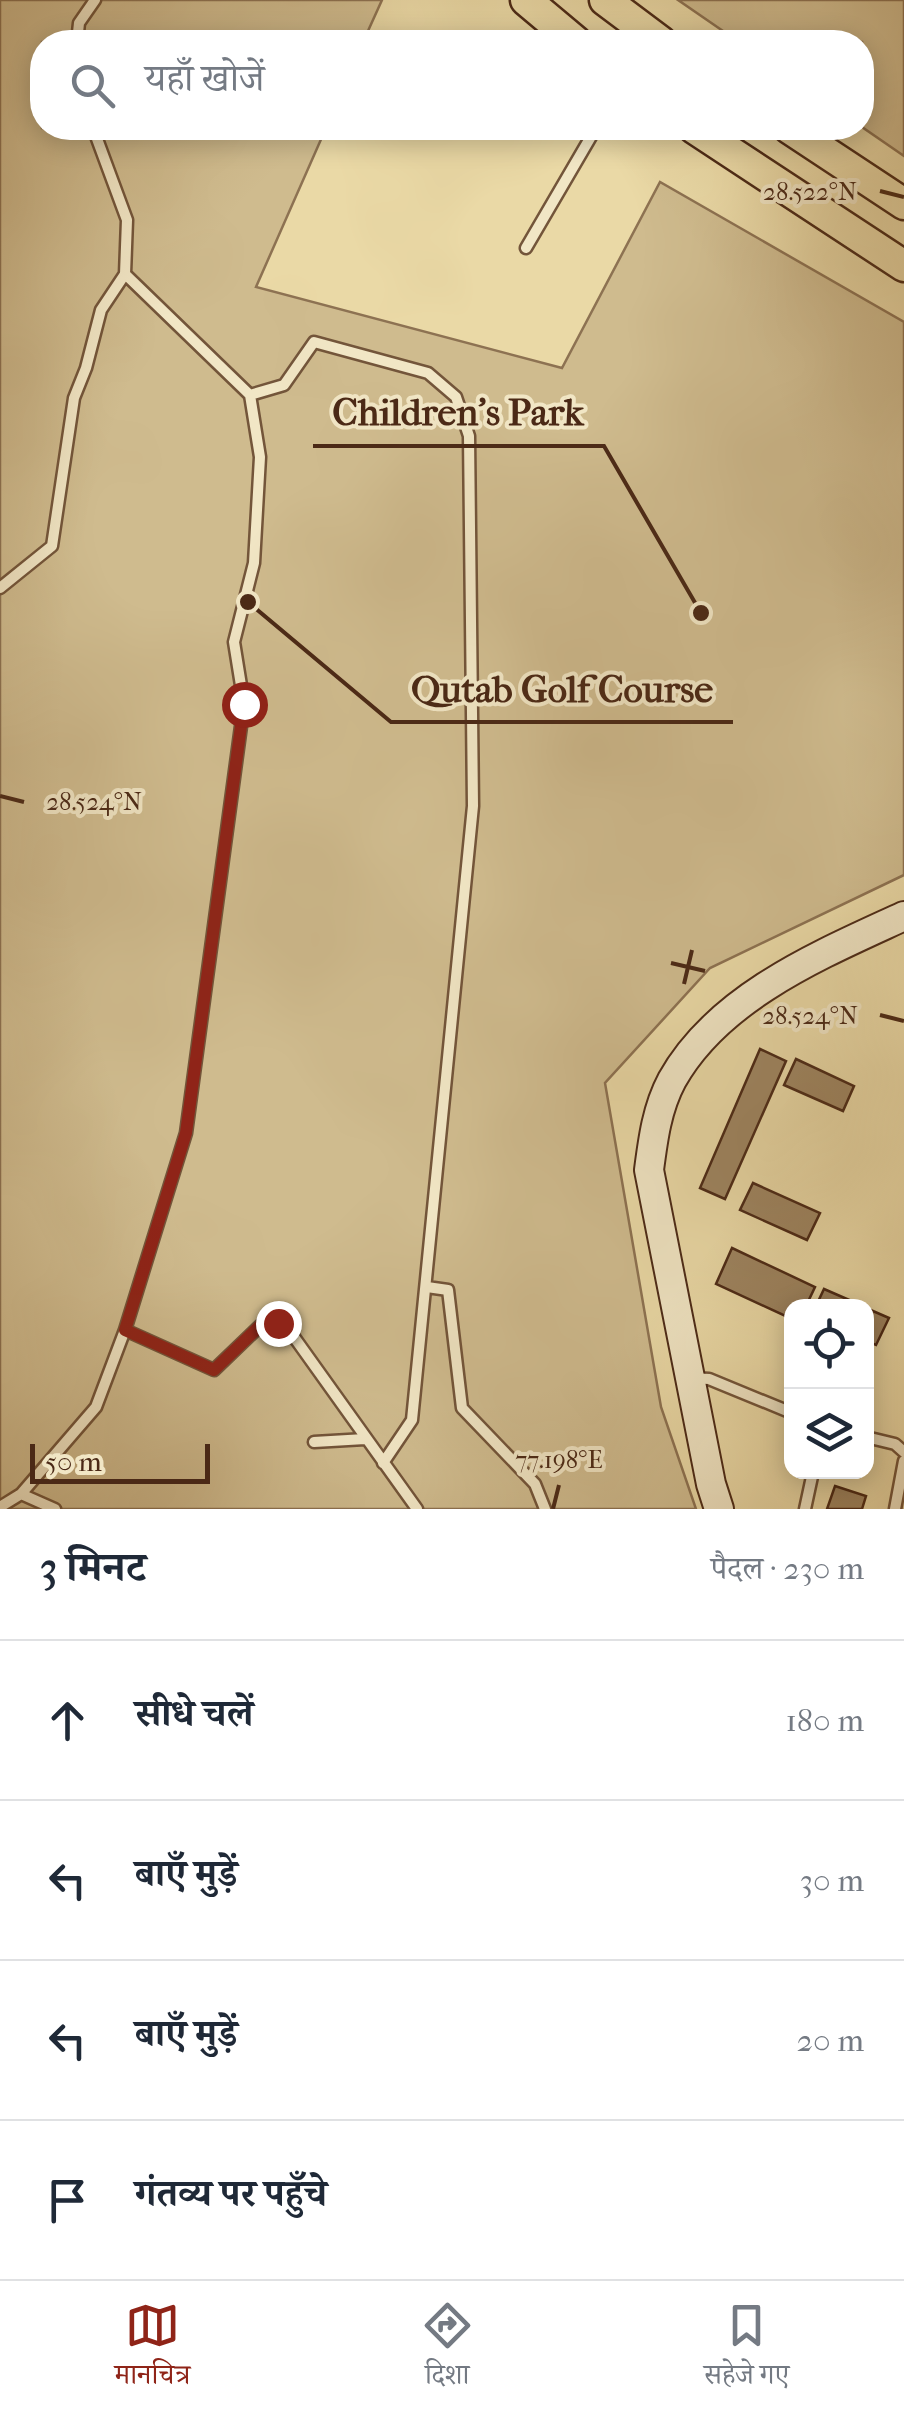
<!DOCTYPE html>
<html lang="hi">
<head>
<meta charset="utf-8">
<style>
	body { margin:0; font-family:"IM FELL French Canon","Noto Serif Devanagari",serif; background:#f2f2f3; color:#1f2937 }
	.controls { position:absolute; right:30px; bottom:30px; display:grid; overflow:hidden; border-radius:20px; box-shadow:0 5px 25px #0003 }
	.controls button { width:90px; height:90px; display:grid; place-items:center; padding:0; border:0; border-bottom:2px solid #e0e1e3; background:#fff; color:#1f2937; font:50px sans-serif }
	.scale { position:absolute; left:30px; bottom:25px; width:180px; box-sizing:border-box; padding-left:10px; border:5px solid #4b2916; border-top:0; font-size:28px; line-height:35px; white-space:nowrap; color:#4b2916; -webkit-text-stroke:8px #f1e6c5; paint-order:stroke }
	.stop { position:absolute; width:30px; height:30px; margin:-22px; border:8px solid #8f2418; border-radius:50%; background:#fff }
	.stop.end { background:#8f2418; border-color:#fff; box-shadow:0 2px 10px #0008 }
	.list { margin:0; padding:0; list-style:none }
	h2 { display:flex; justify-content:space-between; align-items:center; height:130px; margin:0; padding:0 40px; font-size:42px }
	h2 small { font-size:32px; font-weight:400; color:#747a83 }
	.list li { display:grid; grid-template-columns:65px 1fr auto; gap:30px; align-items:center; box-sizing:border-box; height:160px; padding:0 40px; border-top:2px solid #e0e1e3 }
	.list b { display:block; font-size:38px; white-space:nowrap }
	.list em { font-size:32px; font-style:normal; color:#747a83 }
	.icon { flex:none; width:55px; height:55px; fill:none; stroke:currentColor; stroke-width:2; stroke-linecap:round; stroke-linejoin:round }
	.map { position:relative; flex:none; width:904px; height:1509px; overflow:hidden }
	.search { position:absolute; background:#fff; box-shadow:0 5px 25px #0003; left:30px; right:30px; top:30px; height:110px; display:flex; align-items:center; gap:25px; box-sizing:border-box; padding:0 35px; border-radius:40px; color:#747a83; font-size:38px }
	.sheet { height:770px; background:#fff }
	nav { display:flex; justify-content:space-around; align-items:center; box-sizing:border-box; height:140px; border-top:2px solid #e0e1e3; background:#fff; font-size:28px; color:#747a83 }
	nav a { display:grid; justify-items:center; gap:5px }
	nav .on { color:#8f2418 }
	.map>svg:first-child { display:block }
	.green { fill:#cfbb8e; stroke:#8d7252; stroke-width:2.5 }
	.building { fill:#9e8561; stroke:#4b2916; stroke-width:2.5 }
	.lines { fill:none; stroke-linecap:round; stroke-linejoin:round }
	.lane-casing { stroke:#73553a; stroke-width:15 }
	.secondary-casing { stroke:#4b2916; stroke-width:32 }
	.primary-casing { stroke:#4b2916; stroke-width:35 }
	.lane { stroke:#f1e6c5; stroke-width:10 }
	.secondary { stroke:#f1e6c5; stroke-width:28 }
	.primary { stroke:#ead9a6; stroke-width:30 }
	.route { stroke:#8f2418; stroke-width:12 }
	.ticks { fill:none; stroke:#4b2916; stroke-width:4 }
	.ticks-label { font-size:25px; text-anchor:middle; fill:#4b2916; stroke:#f1e6c5; stroke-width:8; stroke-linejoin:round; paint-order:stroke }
	.leader { fill:none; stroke:#4b2916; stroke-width:4 }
	.callout-dot { fill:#4b2916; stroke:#f1e6c5; stroke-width:4 }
	.callout-label { font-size:38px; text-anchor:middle; font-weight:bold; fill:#4b2916; stroke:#f1e6c5; stroke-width:8; stroke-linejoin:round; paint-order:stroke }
</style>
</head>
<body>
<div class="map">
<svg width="904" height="1509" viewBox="0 0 904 1509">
	<rect width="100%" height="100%" fill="#ead9a6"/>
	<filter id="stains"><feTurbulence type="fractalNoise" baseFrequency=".002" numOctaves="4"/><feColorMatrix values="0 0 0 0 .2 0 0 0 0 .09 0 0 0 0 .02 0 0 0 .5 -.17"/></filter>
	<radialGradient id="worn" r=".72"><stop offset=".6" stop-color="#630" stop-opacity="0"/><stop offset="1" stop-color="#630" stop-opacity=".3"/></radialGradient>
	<path class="green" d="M0,0H382L363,42H42V128H326L256,287L562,368L660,182L904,322V875L710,968L605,1083L661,1407L696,1509H0Z
		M678,0H904V156L862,127V42H739Z"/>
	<path class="building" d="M760,1049L786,1061L725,1199L700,1188Z
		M796,1059L854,1086L843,1111L784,1085Z
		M753,1183L820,1213L807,1240L740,1210Z
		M732,1248L815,1287L806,1306H792V1319L716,1284Z
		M824,1289L863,1306H816Z
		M866,1308L889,1318L876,1345L866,1341Z
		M835,1486L866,1496L862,1509H827Z"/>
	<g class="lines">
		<g class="lane-casing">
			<path id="lane" d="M77,42L79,23L95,0
				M526,248L596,128
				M125,274L250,395L260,457L254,563L234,642L244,704L186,1133L125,1330
				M250,395L284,385L314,342L428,373L456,397L469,436L473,806L412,1420L383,1463
				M0,588L52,546L74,398L86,368L101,310L125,274L127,220L93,128
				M427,1287L448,1290L462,1408L535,1484L545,1509
				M691,1378L709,1379L792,1413
				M866,1437L895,1444L904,1452
				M314,1442L365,1439
				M0,1507L21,1494
				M55,1509L21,1494L96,1407L125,1330L214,1370L264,1322L279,1323L289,1330L417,1509
				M805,1509L813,1472
				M895,1509L904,1461"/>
		</g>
		<g class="secondary-casing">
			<path id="secondary" d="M719,1509L711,1484L649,1170C653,1139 657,1108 672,1080C719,996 822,954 904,916"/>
		</g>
		<g class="primary-casing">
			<path id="primary" d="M526,0L576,42
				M605,0L661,42
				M694,128L904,266
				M789,128L904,204"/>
		</g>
		<use href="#lane" class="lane"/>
		<use href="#secondary" class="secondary"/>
		<use href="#primary" class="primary"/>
	</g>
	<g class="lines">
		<path class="route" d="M244,704L186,1133L125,1330L214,1370L264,1322L278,1323"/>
	</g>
	<path class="ticks" d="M880,191L904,197M0,796L24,802M671,963L705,971M684,984L692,950M880,1015L904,1021M553,1509L559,1485"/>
	<g class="ticks-label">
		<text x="810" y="200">28.522°N</text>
		<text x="94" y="810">28.524°N</text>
		<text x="810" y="1024">28.524°N</text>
		<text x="559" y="1468">77.198°E</text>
	</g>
	<path class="leader" d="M701 613L604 446H313M248 602L391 722H733"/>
	<g class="callout-dot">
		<circle cx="701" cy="613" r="10"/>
		<circle cx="248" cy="602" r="10"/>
	</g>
	<g class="callout-label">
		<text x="458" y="425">Children's Park</text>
		<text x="562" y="702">Qutab Golf Course</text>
	</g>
	<rect width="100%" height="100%" filter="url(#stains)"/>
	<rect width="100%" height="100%" fill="url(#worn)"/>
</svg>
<div class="controls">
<button><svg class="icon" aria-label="locate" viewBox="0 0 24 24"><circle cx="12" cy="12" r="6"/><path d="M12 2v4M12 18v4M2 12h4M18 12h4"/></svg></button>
<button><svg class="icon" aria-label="layers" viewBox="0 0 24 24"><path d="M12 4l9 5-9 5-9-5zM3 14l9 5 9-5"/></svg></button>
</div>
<div class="scale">50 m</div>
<div class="stop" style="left:244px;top:704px"></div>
<div class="stop end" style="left:278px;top:1323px"></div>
<div class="search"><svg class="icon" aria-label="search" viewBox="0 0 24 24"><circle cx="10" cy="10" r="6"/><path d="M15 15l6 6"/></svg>यहाँ खोजें</div>
</div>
<section class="sheet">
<h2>3 मिनट<small>पैदल · 230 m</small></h2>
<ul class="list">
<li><svg class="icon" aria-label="ahead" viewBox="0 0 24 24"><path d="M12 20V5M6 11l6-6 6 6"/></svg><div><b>सीधे चलें</b></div><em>180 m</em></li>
<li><svg class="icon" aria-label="left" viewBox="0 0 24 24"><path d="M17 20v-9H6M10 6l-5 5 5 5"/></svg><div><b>बाएँ मुड़ें</b></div><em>30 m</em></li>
<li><svg class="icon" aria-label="left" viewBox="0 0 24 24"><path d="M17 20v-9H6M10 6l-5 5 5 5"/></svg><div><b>बाएँ मुड़ें</b></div><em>20 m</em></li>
<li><svg class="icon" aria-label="arrive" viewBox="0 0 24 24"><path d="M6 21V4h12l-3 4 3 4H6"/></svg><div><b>गंतव्य पर पहुँचे</b></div></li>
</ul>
</section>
<nav>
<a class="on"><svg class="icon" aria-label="map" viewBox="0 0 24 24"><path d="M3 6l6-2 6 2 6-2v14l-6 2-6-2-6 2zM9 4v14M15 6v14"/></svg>मानचित्र</a>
<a><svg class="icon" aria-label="directions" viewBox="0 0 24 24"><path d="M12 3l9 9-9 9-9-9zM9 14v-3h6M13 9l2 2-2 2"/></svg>दिशा</a>
<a><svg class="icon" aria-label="saved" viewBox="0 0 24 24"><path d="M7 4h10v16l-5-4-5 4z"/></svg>सहेजे गए</a>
</nav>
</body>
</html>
